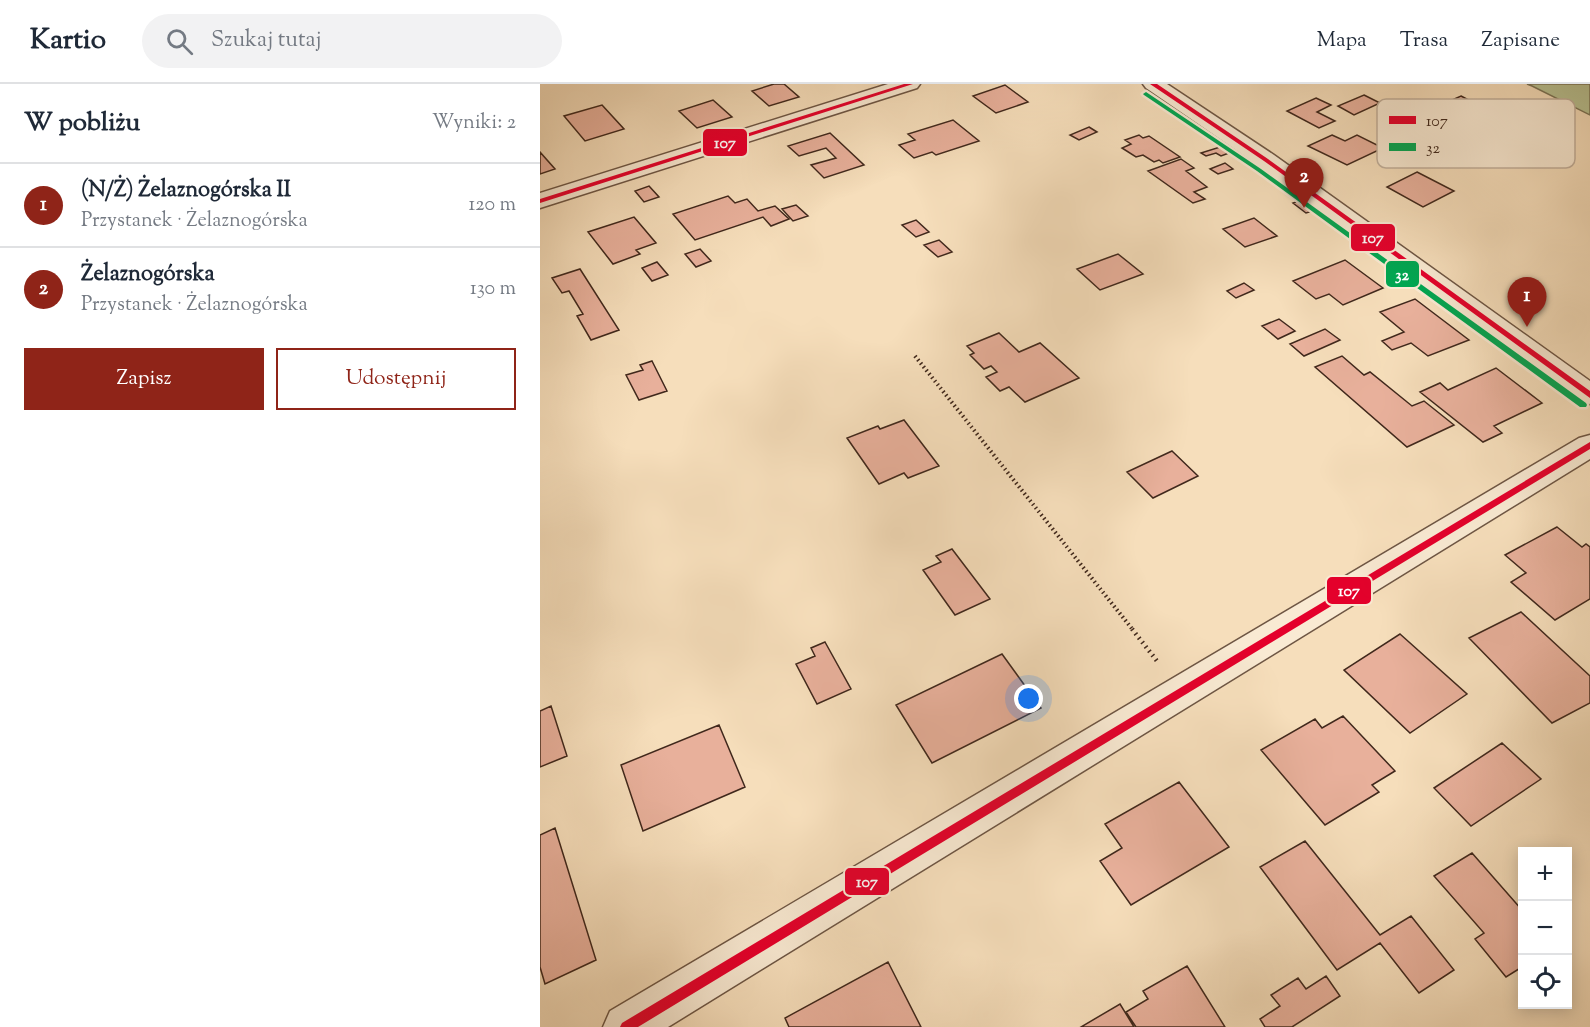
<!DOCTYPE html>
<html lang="pl">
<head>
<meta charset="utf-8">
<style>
	body { margin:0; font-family:"Sorts Mill Goudy",serif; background:#f2f2f3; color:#1f2937 }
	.controls { position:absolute; right:18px; bottom:18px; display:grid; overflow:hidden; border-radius:0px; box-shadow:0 3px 15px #0003 }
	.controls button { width:54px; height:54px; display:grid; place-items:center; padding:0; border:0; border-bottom:2px solid #e0e1e3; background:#fff; color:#1f2937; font:30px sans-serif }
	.you { position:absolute; left:489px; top:615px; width:21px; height:21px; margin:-15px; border:4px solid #fff; border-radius:50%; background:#1a73e8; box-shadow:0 0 0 9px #1a73e833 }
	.badge { display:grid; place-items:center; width:39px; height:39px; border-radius:50%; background:#8f2418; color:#fff; font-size:20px; font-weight:700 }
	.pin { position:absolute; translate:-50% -50px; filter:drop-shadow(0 2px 3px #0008) }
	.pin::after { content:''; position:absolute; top:32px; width:21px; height:18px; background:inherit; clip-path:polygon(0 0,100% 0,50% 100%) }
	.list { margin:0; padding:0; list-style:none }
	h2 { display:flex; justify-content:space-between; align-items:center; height:78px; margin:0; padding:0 24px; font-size:26px }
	h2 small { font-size:20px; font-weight:400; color:#747a83 }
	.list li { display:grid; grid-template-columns:39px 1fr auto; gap:18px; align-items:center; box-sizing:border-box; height:84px; padding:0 24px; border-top:2px solid #e0e1e3 }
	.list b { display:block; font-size:22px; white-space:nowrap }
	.list p { margin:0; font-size:20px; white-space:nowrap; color:#747a83 }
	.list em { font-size:20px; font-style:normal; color:#747a83 }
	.actions { display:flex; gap:12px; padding:18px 24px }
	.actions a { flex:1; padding:14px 0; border:2px solid #8f2418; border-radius:0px; text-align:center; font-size:21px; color:#8f2418 }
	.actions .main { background:#8f2418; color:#fff }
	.icon { flex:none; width:33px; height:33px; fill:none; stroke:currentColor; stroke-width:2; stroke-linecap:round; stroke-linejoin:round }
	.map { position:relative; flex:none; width:1050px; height:943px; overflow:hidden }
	header { display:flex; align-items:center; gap:36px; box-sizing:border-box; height:84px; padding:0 30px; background:#fff; border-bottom:2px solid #e0e1e3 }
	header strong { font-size:28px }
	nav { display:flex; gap:33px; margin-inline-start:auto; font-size:21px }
	.search { width:420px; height:54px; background:#f2f2f3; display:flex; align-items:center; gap:15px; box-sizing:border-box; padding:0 21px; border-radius:33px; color:#747a83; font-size:22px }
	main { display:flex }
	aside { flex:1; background:#fff }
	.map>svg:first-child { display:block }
	.green { fill:#b8c293; stroke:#7c7558; stroke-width:1.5 }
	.building { fill:#e8b09b; stroke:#40281c; stroke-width:1.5 }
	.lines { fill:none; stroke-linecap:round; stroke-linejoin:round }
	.street-casing { stroke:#6e5644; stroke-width:3 }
	.path-far1 { stroke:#40281c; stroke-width:4; stroke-dasharray:1.5 3; stroke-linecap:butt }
	.path { stroke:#40281c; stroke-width:4.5; stroke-dasharray:1.5 4; stroke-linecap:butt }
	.street { fill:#f9ead3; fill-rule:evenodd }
	.bus-1-casing { stroke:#f9ead3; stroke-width:5 }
	.bus-2-casing { stroke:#f9ead3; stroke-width:5 }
	.bus-1 { fill:#e4002b; fill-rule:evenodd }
	.bus-2 { fill:#00a651; fill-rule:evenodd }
	.key { fill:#f9ead3; stroke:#c2b09c; stroke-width:1.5 }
	.key-label { font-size:16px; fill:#40281c }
	.line-badge { stroke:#f9ead3; stroke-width:2 }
	.badge-label { font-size:16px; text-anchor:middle; font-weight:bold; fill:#fff }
</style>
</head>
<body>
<header>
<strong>Kartio</strong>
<div class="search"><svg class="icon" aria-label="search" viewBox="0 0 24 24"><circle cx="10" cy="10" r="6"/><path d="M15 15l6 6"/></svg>Szukaj tutaj</div>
<nav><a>Mapa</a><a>Trasa</a><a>Zapisane</a></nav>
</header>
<main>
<aside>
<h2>W pobliżu<small>Wyniki: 2</small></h2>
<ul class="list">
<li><span class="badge">1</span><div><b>(N/Ż) Żelaznogórska II</b><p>Przystanek · Żelaznogórska</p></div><em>120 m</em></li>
<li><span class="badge">2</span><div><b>Żelaznogórska</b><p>Przystanek · Żelaznogórska</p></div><em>130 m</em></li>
</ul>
<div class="actions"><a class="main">Zapisz</a><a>Udostępnij</a></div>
</aside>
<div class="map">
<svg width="1050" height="943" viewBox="0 0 1050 943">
	<rect width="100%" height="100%" fill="#f6debb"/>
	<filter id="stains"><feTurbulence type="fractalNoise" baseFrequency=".00333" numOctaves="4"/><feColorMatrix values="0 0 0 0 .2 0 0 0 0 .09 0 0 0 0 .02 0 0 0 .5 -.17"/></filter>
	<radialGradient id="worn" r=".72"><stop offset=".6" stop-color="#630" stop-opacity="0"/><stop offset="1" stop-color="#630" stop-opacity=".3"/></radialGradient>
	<path class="green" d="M987,0H1050V31L992,2Z"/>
	<path class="building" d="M234,0H244L259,13L229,22L212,7Z
		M465,1L488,18L456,29L433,12Z
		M824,11L840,19L814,31L798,22Z
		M921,12L938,21L924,28L905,19Z
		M776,14L791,21L777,28L795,37L779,44L747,27Z
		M173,16L192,33L157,44L139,27Z
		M62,21L84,45L45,57L24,32Z
		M413,36L439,57L396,71L392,68L374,74L359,61L375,56L368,50Z
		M549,43L557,48L539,56L530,51Z
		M290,49L324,81L284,94L271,81L296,74L286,64L259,72L248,62Z
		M599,51L603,54L609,52L640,73L623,79L619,76L614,78L603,71L596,73L582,64L591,60L585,56Z
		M792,51L805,57L817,51L843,64L807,81L768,62Z
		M680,63L689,69L681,72L676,69L666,72L661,69Z
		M0,68L15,85L0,90Z
		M641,75L654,84L646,87L667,103L654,108L665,115L653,119L608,87Z
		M685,79L693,85L678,90L670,85Z
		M877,88L914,107L883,123L847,103Z
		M109,102L119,113L104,118L95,107Z
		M188,112L195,119L207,115L218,127L235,122L249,135L231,142L223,133L155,156L133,130Z
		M759,117L773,127L766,129L753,119Z
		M256,121L268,132L253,137L242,125Z
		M94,133L116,159L96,166L100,170L73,180L48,148Z
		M714,134L737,152L705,163L683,145Z
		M376,136L389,148L376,153L362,141Z
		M399,156L412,168L398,173L384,161Z
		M160,165L171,177L156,183L145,170Z
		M578,170L603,190L560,206L537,185Z
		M805,176L843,204L803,221L789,210L776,215L753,197Z
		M117,178L128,191L112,197L102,184Z
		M40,185L79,246L51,256L37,232L43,230L29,207L22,209L12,194Z
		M704,199L714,206L696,214L687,207Z
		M875,215L929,256L888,272L871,259L852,266L842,257L864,248L840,228Z
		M739,235L755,247L738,255L722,242Z
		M785,245L800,256L764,272L750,260Z
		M459,249L479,268L500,259L539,294L485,318L469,303L460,307L446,293L457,288L451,282L444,285L430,271L434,269L427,262Z
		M802,272L824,291L830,288L872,322L884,317L914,341L867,363L775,283Z
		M112,277L127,307L99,316L86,291L103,286L100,281Z
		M956,284L1002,319L954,342L962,349L943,358L880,308L900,299L908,306Z
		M364,336L399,382L368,394L364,389L339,400L307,354L338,342L340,345Z
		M632,367L658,392L613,414L587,388Z
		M1017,443L1042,463L1046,460L1050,463V515L1015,536L971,498L986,489L965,471Z
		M412,465L450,515L415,531L383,486L401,478L396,472Z
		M981,528L1050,592V619L1012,639L929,554Z
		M860,550L927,610L870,649L804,586Z
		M285,558L311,605L277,620L256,580L275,572L271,564Z
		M462,570L501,624L392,679L356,621Z
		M11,622L27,672L0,683V627Z
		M803,632L855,687L832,701L839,708L785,741L721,666L775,635L782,644Z
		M179,641L205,703L103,747L81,681Z
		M962,659L1001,695L931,742L894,704Z
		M639,698L689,763L591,821L560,777L582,764L565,740Z
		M15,744L56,876L5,900L0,883V751Z
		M765,757L840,851L871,832L914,886L879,909L840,859L797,886L720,783Z
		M932,769L982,826V883L966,893L935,855L944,849L894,792Z
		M348,878L381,943H249L245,934Z
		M647,882L685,943H596L586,928L608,915L603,907Z
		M786,892L800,912L752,943H725L720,935L740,922L731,911L758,894L766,905Z
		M580,920L594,943H541Z"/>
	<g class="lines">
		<g class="street-casing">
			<path id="street" d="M348,0H380L377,4L0,124V109Z
				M603,0H627L734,71L1050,297V320L1040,318L718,81L606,4Z
				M1050,351V375L128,943H63L70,927L1039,354Z"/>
		</g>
		<path class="path-far1" d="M375,272L593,546"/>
		<path class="path" d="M592,545L617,577"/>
		<use href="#street" class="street"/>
		<g class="bus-1-casing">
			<path id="bus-1" d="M364,0H373L0,119V115Z
				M610,0H617L728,75L1050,307V314L724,77Z
				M1050,358V365L98,943H80L82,939Z"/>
		</g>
		<g class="bus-2-casing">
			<path id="bus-2" d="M606,8L721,85L1046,319L1047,321L1046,323H1040L717,87L604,11L603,10Z"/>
		</g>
		<use href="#bus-1" class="bus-1"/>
		<use href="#bus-2" class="bus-2"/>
	</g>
	<rect x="837" y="15" width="198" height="69" rx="9" class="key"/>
	<rect x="849" y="32" width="27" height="8" fill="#e4002b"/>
	<rect x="849" y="59" width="27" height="8" fill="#00a651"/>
	<g class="key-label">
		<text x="886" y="42">107</text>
		<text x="886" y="69">32</text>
	</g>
	<g class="line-badge">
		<rect x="162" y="44" width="46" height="29" rx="6" fill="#e4002b"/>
		<rect x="810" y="139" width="46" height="29" rx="6" fill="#e4002b"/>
		<rect x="845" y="176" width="35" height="28" rx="6" fill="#00a651"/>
		<rect x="786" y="492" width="46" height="29" rx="6" fill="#e4002b"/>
		<rect x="304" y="783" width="46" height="29" rx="6" fill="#e4002b"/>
	</g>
	<g class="badge-label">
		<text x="185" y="64">107</text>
		<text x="833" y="159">107</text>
		<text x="862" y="196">32</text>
		<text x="809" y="512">107</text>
		<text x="327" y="803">107</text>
	</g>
	<rect width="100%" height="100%" filter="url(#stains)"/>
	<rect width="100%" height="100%" fill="url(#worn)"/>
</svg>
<div class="controls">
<button>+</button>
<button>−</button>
<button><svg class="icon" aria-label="locate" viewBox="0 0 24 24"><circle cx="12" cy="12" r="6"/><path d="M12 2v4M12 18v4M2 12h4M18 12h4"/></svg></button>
</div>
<div class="you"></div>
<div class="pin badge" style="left:987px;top:243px">1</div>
<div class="pin badge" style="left:764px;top:124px">2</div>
</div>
</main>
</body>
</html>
